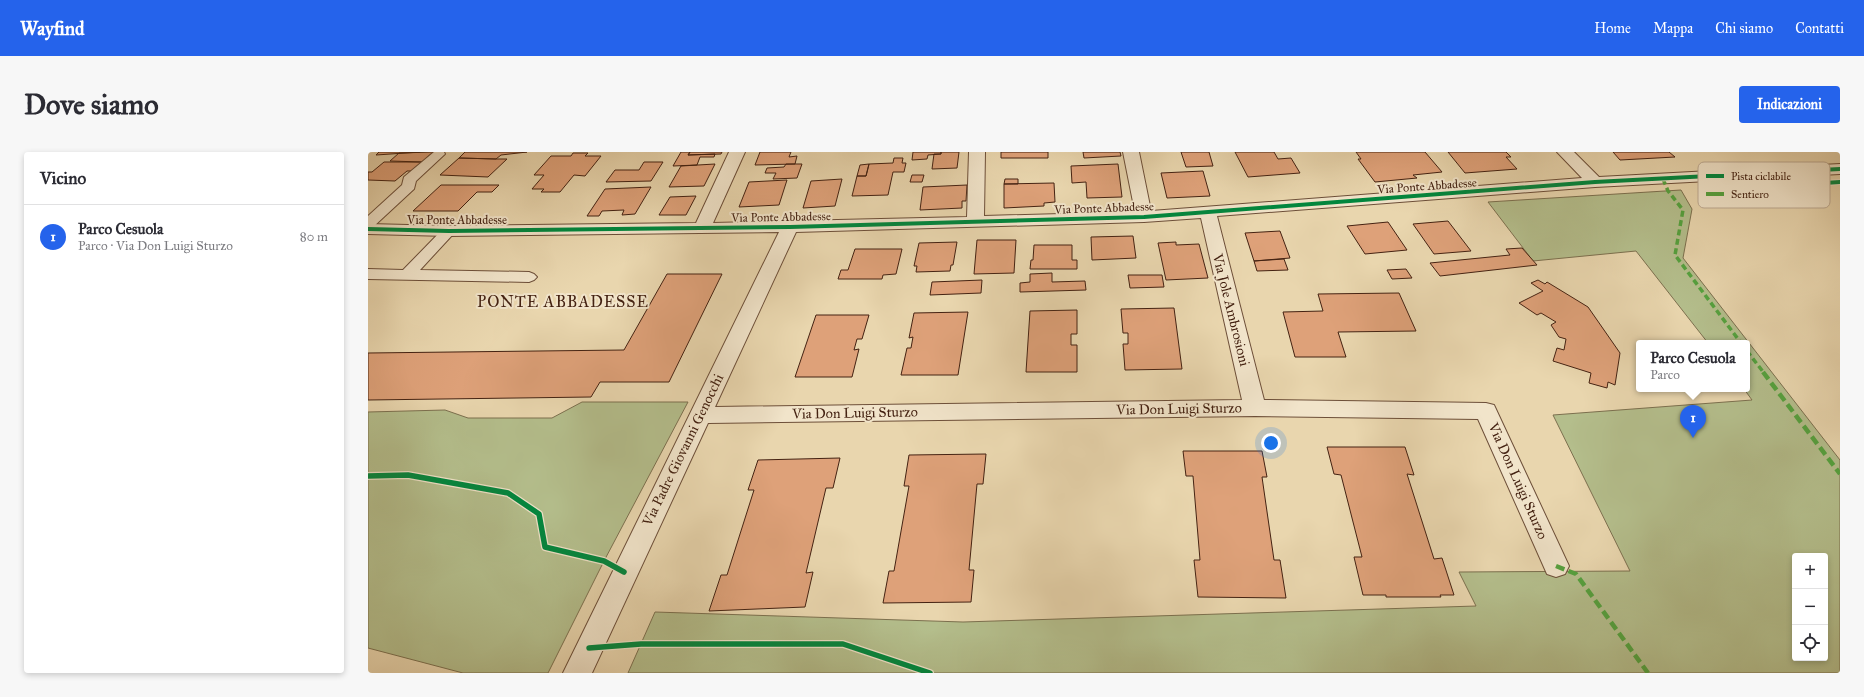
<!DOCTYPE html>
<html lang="it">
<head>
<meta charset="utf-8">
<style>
	body { margin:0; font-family:"IM FELL Great Primer",serif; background:#f7f7f7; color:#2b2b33 }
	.controls { position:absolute; right:12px; bottom:12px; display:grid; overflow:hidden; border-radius:4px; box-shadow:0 2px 6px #0003 }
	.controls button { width:36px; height:36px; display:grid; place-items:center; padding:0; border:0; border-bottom:1px solid #e1e1e2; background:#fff; color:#2b2b33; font:20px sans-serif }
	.you { position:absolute; left:903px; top:291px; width:14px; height:14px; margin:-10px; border:3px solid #fff; border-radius:50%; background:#1a73e8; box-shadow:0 0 0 6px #1a73e833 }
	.badge { display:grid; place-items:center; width:26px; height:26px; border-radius:50%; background:#2563eb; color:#fff; font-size:13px; font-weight:700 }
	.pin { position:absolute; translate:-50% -33px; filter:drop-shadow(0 1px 2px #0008) }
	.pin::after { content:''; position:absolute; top:21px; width:14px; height:12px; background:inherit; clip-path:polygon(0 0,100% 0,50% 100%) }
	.popup { position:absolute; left:1268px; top:188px; width:114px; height:52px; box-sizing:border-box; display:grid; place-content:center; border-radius:4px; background:#fff; filter:drop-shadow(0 1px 3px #0005); font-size:13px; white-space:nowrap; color:#7c7c81 }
	.popup b { font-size:15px; color:#2b2b33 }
	.popup::after { content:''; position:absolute; left:50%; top:100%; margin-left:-8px; border:8px solid transparent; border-top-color:#fff }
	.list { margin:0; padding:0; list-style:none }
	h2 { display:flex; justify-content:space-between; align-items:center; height:52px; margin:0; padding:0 16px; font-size:17px }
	h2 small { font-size:13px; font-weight:400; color:#7c7c81 }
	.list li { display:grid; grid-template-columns:26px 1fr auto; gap:12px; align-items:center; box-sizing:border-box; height:64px; padding:0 16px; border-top:1px solid #e1e1e2 }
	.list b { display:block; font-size:15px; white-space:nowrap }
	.list p { margin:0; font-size:13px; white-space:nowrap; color:#7c7c81 }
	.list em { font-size:13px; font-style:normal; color:#7c7c81 }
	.icon { flex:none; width:22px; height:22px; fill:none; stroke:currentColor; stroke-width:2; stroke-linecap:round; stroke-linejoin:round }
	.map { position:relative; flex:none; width:1472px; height:521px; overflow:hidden; border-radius:4px }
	header { display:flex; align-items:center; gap:24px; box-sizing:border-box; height:56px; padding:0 20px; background:#2563eb; color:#fff }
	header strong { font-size:19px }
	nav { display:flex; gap:22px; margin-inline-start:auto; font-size:14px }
	.intro { display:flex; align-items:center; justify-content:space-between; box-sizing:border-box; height:96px; padding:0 24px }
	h1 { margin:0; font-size:28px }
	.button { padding:10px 18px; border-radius:4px; background:#2563eb; color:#fff; font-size:14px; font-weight:700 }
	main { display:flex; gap:24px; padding:0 24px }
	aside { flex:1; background:#fff; border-radius:4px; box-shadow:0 2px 6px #0003 }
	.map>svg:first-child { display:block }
	.green { fill:#b4be8c; stroke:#7c704f; fill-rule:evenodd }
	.building { fill:#dea179; stroke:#442212 }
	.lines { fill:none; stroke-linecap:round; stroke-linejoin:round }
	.lane-casing { stroke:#6d4f39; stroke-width:2 }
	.street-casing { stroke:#6d4f39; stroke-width:2 }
	.lane { fill:#f1e4ca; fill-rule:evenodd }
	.street { fill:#f1e4ca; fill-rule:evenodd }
	.quiet-far1 { stroke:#55a23f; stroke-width:3.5; stroke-dasharray:6 3.5; stroke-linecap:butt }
	.quiet { stroke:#55a23f; stroke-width:4.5; stroke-dasharray:9 4.5; stroke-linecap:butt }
	.cycleway-far1-casing { stroke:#f1e4ca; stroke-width:6 }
	.cycleway-casing { stroke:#f1e4ca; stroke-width:8 }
	.cycleway-far1 { stroke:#00873e; stroke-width:4 }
	.cycleway { stroke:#00873e; stroke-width:5.5 }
	.labels { text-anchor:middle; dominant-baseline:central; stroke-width:4; stroke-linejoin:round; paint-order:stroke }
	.far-street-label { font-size:12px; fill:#442212; stroke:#f1e4ca }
	.street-label { font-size:14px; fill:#442212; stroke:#f1e4ca }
	.quarter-label { font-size:16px; letter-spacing:1px; fill:#442212; stroke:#f1e4ca }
	.key { fill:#f1e4ca; stroke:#bdaa93; stroke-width:1 }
	.key-label { font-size:11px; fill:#442212 }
</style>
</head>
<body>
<header>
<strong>Wayfind</strong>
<nav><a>Home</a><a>Mappa</a><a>Chi siamo</a><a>Contatti</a></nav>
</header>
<div class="intro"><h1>Dove siamo</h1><a class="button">Indicazioni</a></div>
<main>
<aside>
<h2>Vicino<small></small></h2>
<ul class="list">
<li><span class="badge">1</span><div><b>Parco Cesuola</b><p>Parco · Via Don Luigi Sturzo</p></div><em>80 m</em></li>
</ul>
</aside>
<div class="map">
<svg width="1472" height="521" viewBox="0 0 1472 521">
	<rect width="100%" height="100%" fill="#e9d6ae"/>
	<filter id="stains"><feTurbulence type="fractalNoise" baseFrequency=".005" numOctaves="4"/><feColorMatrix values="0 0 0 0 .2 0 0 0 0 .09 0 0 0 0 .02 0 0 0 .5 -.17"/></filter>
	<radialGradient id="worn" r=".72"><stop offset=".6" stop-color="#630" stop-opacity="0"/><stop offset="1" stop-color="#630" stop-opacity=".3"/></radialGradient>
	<path class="green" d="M1313,38L1324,57L1315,106L1472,308V521H260L287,460L595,470L1108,454L1091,420L1262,419L1185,263L1384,248L1376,237H1379V191H1340L1268,99L1165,109L1120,50ZM1427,404H1457V506H1427Z
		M214,250H320L236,409L180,521H95L0,496V260L77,258L100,266H184Z"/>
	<path class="building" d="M11,0H52L8,3Z
		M65,0L54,10L22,9L31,1Z
		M97,0H159L133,3L128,7L91,6Z
		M313,0H322L320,3L347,2L346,5H332L329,13L305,14Z
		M322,0H354L353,2L320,3Z
		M392,0H423L421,5L429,4L427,12L387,13Z
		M545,0H573V2L560,3L559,7L544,8Z
		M573,0H591L589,16L564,17L566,2H573Z
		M633,0H680V6H633Z
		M715,0H752L753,4L716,6Z
		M813,0H841L845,14L818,15Z
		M867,0H906L910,7L923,6L932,21L880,25Z
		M988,0H1057L1074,20L1045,23L1049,26L1007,30L990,7H993Z
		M1080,0H1138L1143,5H1138L1149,17L1097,21Z
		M1245,0H1301L1307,5L1252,8Z
		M205,1H220L217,4H233L217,24L206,23L192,40H173L176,37H164L176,23H166L183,4H203Z
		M91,6L128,7H139L120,25L72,23Z
		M526,6H535L534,11H538L536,20H525L520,43L484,44L489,24H498L501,12L525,11Z
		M16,10H54L44,19H39L27,29L0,28V20H4Z
		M276,10H295L283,29L238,30L247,18H271Z
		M347,12L336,34L301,35L313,14Z
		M418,12H434L429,26L405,27L408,21H397L399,16L416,15Z
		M501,12L498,24H489L492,13Z
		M750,12L754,45L719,46L718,30L704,31L703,14Z
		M835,19L842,44L799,46L793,21Z
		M544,23H556L554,30H542Z
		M474,27L467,54L435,56L443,29Z
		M637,27H650V32H636Z
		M419,28L411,53L371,55L381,30Z
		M686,31L687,50L676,51V54L636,56V32Z
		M73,33H131L124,40H109L90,59H45Z
		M599,33L598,49H594V56L552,58L555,35Z
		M283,35L267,62L254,63L256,58L234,59L231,64H219L237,37Z
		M328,44L318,63H291L302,45Z
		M1080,69L1103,99L1066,102L1045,72Z
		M1020,70L1039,98L997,102L979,74Z
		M912,79L922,106L886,109L877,81Z
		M765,84L768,106L724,108L723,85Z
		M609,88H648L646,121L606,122Z
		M589,90L585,113H583L582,119L548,120L549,114H546L551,91Z
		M808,90V93L831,92L840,126L798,128L790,91Z
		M666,93H704V108H709V117H662L663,108H665Z
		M1154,96L1169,113L1072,124L1062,111L1142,103L1138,97Z
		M487,97H534L528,122L515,123L514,127H470L473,118H480Z
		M916,107L920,118L889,119L886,109Z
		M1038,117L1044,126L1024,127L1019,118Z
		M684,121V130L717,129L718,138L652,140V131L662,130V122Z
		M299,122H354L301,230H232L223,245L0,248V201L256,198Z
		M760,123H794L796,135L762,136Z
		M614,128L613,141L562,143L564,130Z
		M1170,128L1177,132L1179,130L1220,155L1252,201L1247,233L1240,230L1239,236L1221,231L1223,221L1185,209L1189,196L1196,198L1198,187L1191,185L1183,173L1188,170L1173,161L1169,163L1151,151L1175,139L1163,131Z
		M1031,141L1048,179L970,180L978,205H927L915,160L955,159L950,142Z
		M806,156L814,217L757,218L755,192H760V181H755L753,157Z
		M709,158V182H703V193H709V220H658L662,159Z
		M600,160L590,223H533L539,196H543L545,185L541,186L546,161Z
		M448,163H501L494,187H489L486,198L491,197L484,225H427Z
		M959,295H1037L1046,323L1039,322L1066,407L1074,406L1086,443H1072L1073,445H1018V443H995L986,405H994L973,323L966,322Z
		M815,299H894L899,325H894L906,408H912L918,446L830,445L826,408H832L825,324H818Z
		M618,302L615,332H609L601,418H606L603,450L515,451L521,419H526L541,334H536L541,303Z
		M472,306L465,336H458L438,421L445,420L437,455L341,459L353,423H359L386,338H380L390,308Z"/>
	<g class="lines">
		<g class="lane-casing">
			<path id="lane" d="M66,0H76L77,2L48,29L46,37L5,75L0,76V64L34,33L36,25Z
				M81,75L86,76L88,79L52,118L161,120L166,122L169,125L166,128L161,130L0,127V117L35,118L76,76Z"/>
		</g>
		<g class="street-casing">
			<path id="street" d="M361,0H377L345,71L599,65L601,0H617L616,64L767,60L755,0H771L783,59L1214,26L1189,0H1206L1231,25L1472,12V22L1227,35L849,64L896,248L1118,251L1126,253L1201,414L1197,422L1188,425L1179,422L1110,267L887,264L340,271L224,521H195L411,80L81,84L0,82V72L81,74L328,71ZM833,66L874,248L347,255L428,80L776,70Z"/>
		</g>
		<use href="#lane" class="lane"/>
		<use href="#street" class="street"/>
		<path class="quiet-far1" d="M1295,27L1300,39L1315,58L1307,103L1373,191
			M1379,199L1396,221"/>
		<path class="quiet" d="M1395,220L1472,322
			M1188,414L1208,422L1280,521"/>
		<g class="cycleway-far1-casing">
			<path id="cycleway-far1" d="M1348,24L1364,37L1472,30
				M0,77L81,79L422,75L776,65L1227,30L1472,17"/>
		</g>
		<g class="cycleway-casing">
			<path id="cycleway" d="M0,324L40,323L140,341L171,362L177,395L236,409L256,420
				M221,496L273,492H475L562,521"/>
		</g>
		<use href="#cycleway-far1" class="cycleway-far1"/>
		<use href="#cycleway" class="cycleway"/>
	</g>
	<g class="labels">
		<g class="far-street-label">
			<text transform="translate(1059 34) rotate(-4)">Via Ponte Abbadesse</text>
			<text transform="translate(736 56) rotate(-2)">Via Ponte Abbadesse</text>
			<text transform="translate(413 65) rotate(-1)">Via Ponte Abbadesse</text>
			<text x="89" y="68">Via Ponte Abbadesse</text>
		</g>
		<g class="street-label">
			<text transform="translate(863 158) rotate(76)">Via Jole Ambrosioni</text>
			<text transform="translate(811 257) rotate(-1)">Via Don Luigi Sturzo</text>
			<text transform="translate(487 261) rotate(-1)">Via Don Luigi Sturzo</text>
			<text transform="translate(315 298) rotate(-64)">Via Padre Giovanni Genocchi</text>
			<text transform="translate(1150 329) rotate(66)">Via Don Luigi Sturzo</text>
		</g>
		<g class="quarter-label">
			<text x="195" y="149">PONTE ABBADESSE</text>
		</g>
	</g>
	<rect x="1330" y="10" width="132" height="46" rx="6" class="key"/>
	<rect x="1338" y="22" width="18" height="4" fill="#00873e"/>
	<rect x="1338" y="40" width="18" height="4" fill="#55a23f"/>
	<g class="key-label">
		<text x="1363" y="28">Pista ciclabile</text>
		<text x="1363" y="46">Sentiero</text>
	</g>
	<rect width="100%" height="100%" filter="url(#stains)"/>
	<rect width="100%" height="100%" fill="url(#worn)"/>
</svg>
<div class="controls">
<button>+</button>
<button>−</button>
<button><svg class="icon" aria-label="locate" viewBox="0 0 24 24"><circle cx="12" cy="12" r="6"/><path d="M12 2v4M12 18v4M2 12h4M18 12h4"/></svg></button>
</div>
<div class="you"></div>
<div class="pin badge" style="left:1325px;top:286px">1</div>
<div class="popup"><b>Parco Cesuola</b>Parco</div>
</div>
</main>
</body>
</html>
